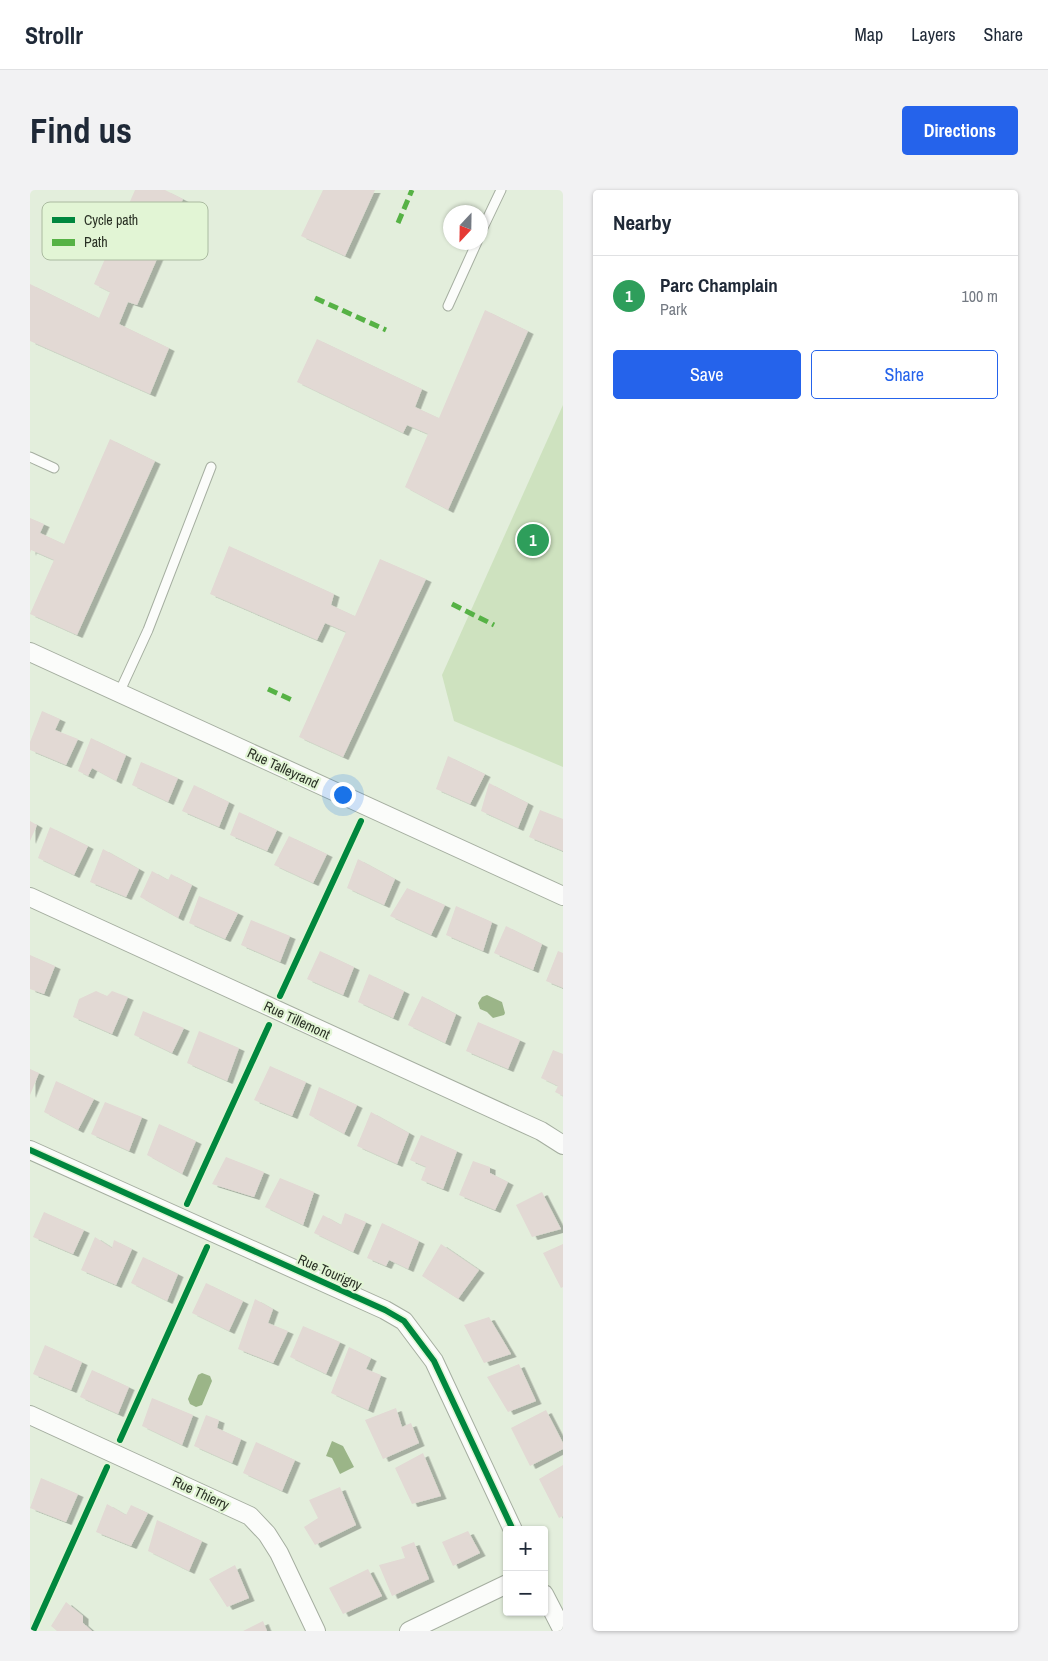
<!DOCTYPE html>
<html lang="en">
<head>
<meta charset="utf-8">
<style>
	body { margin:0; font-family:"Archivo Narrow",sans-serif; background:#f2f2f3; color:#1f2937 }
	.controls { position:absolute; right:15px; bottom:15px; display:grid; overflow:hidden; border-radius:5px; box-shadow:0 1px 4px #0004 }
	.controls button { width:45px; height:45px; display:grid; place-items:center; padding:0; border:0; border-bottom:1px solid #e0e1e3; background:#fff; color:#1f2937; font:25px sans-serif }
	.compass { position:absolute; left:413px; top:15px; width:45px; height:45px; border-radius:50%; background:#fff; box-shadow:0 1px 4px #0004; rotate:202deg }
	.you { position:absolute; left:312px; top:604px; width:18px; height:18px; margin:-12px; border:4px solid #fff; border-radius:50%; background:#1a73e8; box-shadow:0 0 0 8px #1a73e833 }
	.badge { display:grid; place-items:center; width:32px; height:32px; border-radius:50%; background:#2563eb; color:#fff; font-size:16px; font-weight:700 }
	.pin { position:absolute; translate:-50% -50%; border:2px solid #fff; box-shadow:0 1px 5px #0006 }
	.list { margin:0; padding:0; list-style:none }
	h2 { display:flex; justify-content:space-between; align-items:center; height:65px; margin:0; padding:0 20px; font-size:21px }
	h2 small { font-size:16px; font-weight:400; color:#747a83 }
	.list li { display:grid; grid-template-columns:32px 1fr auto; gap:15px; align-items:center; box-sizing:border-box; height:80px; padding:0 20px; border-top:1px solid #e0e1e3 }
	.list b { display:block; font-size:19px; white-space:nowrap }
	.list p { margin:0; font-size:16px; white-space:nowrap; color:#747a83 }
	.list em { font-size:16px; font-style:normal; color:#747a83 }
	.actions { display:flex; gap:10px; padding:15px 20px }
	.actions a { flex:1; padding:11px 0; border:1px solid #2563eb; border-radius:5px; text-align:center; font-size:18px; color:#2563eb }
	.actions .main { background:#2563eb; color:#fff }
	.map { position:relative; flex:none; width:533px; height:1441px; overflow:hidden; border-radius:5px }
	header { display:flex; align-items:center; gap:30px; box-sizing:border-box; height:70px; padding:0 25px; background:#fff; border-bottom:1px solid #e0e1e3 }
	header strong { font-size:24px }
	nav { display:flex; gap:28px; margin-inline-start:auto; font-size:18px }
	.intro { display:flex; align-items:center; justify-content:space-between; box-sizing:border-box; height:120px; padding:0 30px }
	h1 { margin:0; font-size:35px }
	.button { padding:12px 22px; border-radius:5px; background:#2563eb; color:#fff; font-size:18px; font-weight:700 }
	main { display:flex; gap:30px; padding:0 30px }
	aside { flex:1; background:#fff; border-radius:5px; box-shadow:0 1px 4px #0004 }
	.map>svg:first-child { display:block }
	.green { fill:#cee2bf }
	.water { fill:#9bb588 }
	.building { fill:#e2d9d4; filter:url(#shadow) }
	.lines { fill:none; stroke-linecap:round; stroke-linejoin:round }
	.service-casing { stroke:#a5aea0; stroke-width:11 }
	.minor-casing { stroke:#a5aea0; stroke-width:20 }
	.service { stroke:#fbfcfa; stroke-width:9 }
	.minor { stroke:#fbfcfa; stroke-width:18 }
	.quiet { stroke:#56b245; stroke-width:5; stroke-dasharray:10 5; stroke-linecap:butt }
	.cycleway-casing { stroke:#e2f5d5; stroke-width:9 }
	.cycleway { stroke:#00873e; stroke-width:6 }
	.labels { text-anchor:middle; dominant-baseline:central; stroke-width:4.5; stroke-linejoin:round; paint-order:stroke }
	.street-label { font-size:14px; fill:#293024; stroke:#e2f5d5 }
	.key { fill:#e2f5d5; stroke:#aabaa0; stroke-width:1 }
	.key-label { font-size:14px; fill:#293024 }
</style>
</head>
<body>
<header>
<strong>Strollr</strong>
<nav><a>Map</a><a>Layers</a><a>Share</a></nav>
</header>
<div class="intro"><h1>Find us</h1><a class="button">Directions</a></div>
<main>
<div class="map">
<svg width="533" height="1441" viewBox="0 0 533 1441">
	<defs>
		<filter id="shadow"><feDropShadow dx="5.5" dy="3" stdDeviation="0" flood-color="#0004"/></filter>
	</defs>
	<rect width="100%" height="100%" fill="#e3eedc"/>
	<path class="green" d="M533,215V577L424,531L412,485Z"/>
	<path class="water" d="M457,805L472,812L475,823L474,825L463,828L457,822L450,819L448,813L452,807Z
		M172,1183L180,1186L182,1191L172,1215L166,1217L160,1214L158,1209L168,1185Z
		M302,1251L313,1256L324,1277L310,1284L302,1268L296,1266Z"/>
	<path class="building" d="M105,0H135L153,9L107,115L98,112L89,134L139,158L120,204L0,151V94L69,128L80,102L64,94Z
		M293,0H345L315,66L271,46Z
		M455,120L498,141L418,320L375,297L398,244L377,235L373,243L267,192L287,149L392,199L385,217L409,228Z
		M80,249L125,271L47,445L0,424L24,370L1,360L0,363V328L14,334L10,343L34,354Z
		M199,356L304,404L301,415L325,426L350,369L396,389L313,567L269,547L316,442L295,433L287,450L180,404Z
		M12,521L30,529L25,540L48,549L36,575L0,560V552Z
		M61,548L96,565L86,591L62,578L58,586L48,581Z
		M418,566L455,584L440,614L406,599Z
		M111,572L148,588L138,612L102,595Z
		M459,593L498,613L488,638L451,621Z
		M164,595L199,612L189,637L152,621Z
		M510,620L533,629V661L499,647Z
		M209,622L247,640L237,661L200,645Z
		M0,631L7,635L0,651Z
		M20,637L58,656L44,685L8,668Z
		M259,646L297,664L283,693L244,675Z
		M73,659L109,679L96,707L60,692Z
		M328,669L365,689L354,715L317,698Z
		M122,681L138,690L141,684L162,695L148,728L110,707Z
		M377,698L415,715L401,745L360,726Z
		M169,706L208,723L195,749L159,733Z
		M426,716L462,732L453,761L416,745Z
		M221,730L260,746L250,772L211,755Z
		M476,736L512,754L503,780L464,763Z
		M290,761L324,777L313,805L277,789Z
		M528,761L533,763V798L516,791Z
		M0,765L25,776L14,804L0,799Z
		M339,784L374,801L363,828L328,812Z
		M66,801L77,806L82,801L98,807L82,844L43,827L49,809Z
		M392,806L426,824L415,853L378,835Z
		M113,821L154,838L142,863L104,845Z
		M448,832L490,850L478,879L436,861Z
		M169,841L209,858L197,891L157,873Z
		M523,860L533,864V906L525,902L528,896L511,888Z
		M240,876L276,892L262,926L224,910Z
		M0,879L9,883L0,905Z
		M26,891L64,909L48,940L14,922Z
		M289,897L327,915L314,944L279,925Z
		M75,912L112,927L99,961L61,944Z
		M341,922L379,943L367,974L327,956Z
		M129,934L166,951L152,984L117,965Z
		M391,945L427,961L413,999L391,990L396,977L380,970Z
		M196,967L234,982L224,1007L182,994Z
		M443,971L460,977V983L478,992L465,1020L429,1005Z
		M250,988L284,1002L273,1035L235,1017Z
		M512,1002L531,1039L502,1047L486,1015Z
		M14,1022L54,1040L43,1064L3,1047Z
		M315,1023L336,1032L323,1062L284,1043L293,1025L311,1035Z
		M352,1033L389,1051L378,1079L359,1070L356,1076L337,1068Z
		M65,1047L82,1058L84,1050L102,1059L86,1095L51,1080Z
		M411,1054L449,1080L428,1109L392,1086Z
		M533,1054V1097L531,1098L513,1063Z
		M113,1067L148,1084L137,1111L101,1093Z
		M176,1093L213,1111L199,1141L162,1123Z
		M225,1109L243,1119L238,1133L258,1141L243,1173L208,1159Z
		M459,1127L481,1164L454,1173L434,1135Z
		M273,1136L310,1152L296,1184L260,1167Z
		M15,1155L52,1172L41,1200L3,1184Z
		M319,1157L341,1168L336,1179L351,1185L338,1220L301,1203Z
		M489,1174L506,1211L478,1222L457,1187Z
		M62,1180L99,1197L88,1224L50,1207Z
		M122,1208L163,1225L152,1255L112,1236Z
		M366,1218L372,1237L381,1233L389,1253L353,1269L335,1230Z
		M516,1220L533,1253V1259L500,1276L481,1238Z
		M176,1225L189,1230L187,1238L211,1249L202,1273L164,1256Z
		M226,1252L265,1270L252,1301L213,1283Z
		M393,1263L411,1306L382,1314L365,1278Z
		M533,1275V1326L529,1328L509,1289Z
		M11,1288L48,1304L36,1332L0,1318Z
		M310,1297L326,1335L285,1355L274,1337L288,1328L279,1310Z
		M77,1314L96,1325L101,1315L118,1323L101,1356L66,1342Z
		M127,1330L172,1351L159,1381L118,1361Z
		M438,1341L450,1363L423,1376L412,1352Z
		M384,1352L399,1389L362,1406L349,1375L375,1368L371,1357Z
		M205,1375L219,1408L197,1417L179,1389Z
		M338,1379L352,1406L313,1424L299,1398Z
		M36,1412L53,1426V1433L62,1441H27L21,1436Z
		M233,1431L237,1441H213Z"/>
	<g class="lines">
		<g class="service-casing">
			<path id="service" d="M450,44L471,0
				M418,116L447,52
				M0,267L24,278
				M89,503L118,440L181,277"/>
		</g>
		<g class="minor-casing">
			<path id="minor" d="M0,462L533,706
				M0,707L511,941L533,955
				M0,960L355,1120L374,1131L404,1171L483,1340
				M0,1225L220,1326L237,1344L249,1363L286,1441
				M514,1404L533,1441
				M379,1441L477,1394"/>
		</g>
		<use href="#service" class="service"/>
		<use href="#minor" class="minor"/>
		<path class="quiet" d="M368,33L382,0
			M285,108L356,140
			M422,414L464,435
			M238,499L262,510"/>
		<g class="cycleway-casing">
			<path id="cycleway" d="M250,806L331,631
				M0,960L355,1120L374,1131L404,1171L483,1340
				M157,1014L239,835
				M90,1250L177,1057
				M3,1441L77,1277"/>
		</g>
		<use href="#cycleway" class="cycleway"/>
	</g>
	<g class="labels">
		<g class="street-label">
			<text transform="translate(253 578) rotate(25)">Rue Talleyrand</text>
			<text transform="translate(267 830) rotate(25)">Rue Tillemont</text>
			<text transform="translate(300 1082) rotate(24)">Rue Tourigny</text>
			<text transform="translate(171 1303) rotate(25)">Rue Thierry</text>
		</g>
	</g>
	<rect x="12" y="12" width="166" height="58" rx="8" class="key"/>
	<rect x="22" y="27" width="23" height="6" fill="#00873e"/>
	<rect x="22" y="49" width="23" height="7" fill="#56b245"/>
	<g class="key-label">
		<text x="54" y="35">Cycle path</text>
		<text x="54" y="57">Path</text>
	</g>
</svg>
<div class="controls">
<button>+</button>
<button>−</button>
</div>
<svg class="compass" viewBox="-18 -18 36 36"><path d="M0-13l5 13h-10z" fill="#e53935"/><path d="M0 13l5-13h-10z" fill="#747a83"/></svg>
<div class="you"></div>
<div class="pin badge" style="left:503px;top:350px;background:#2e9e5b">1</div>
</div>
<aside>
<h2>Nearby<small></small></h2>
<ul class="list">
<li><span class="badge" style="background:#2e9e5b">1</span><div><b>Parc Champlain</b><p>Park</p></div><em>100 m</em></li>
</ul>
<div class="actions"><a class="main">Save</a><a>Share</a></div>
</aside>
</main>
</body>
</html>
